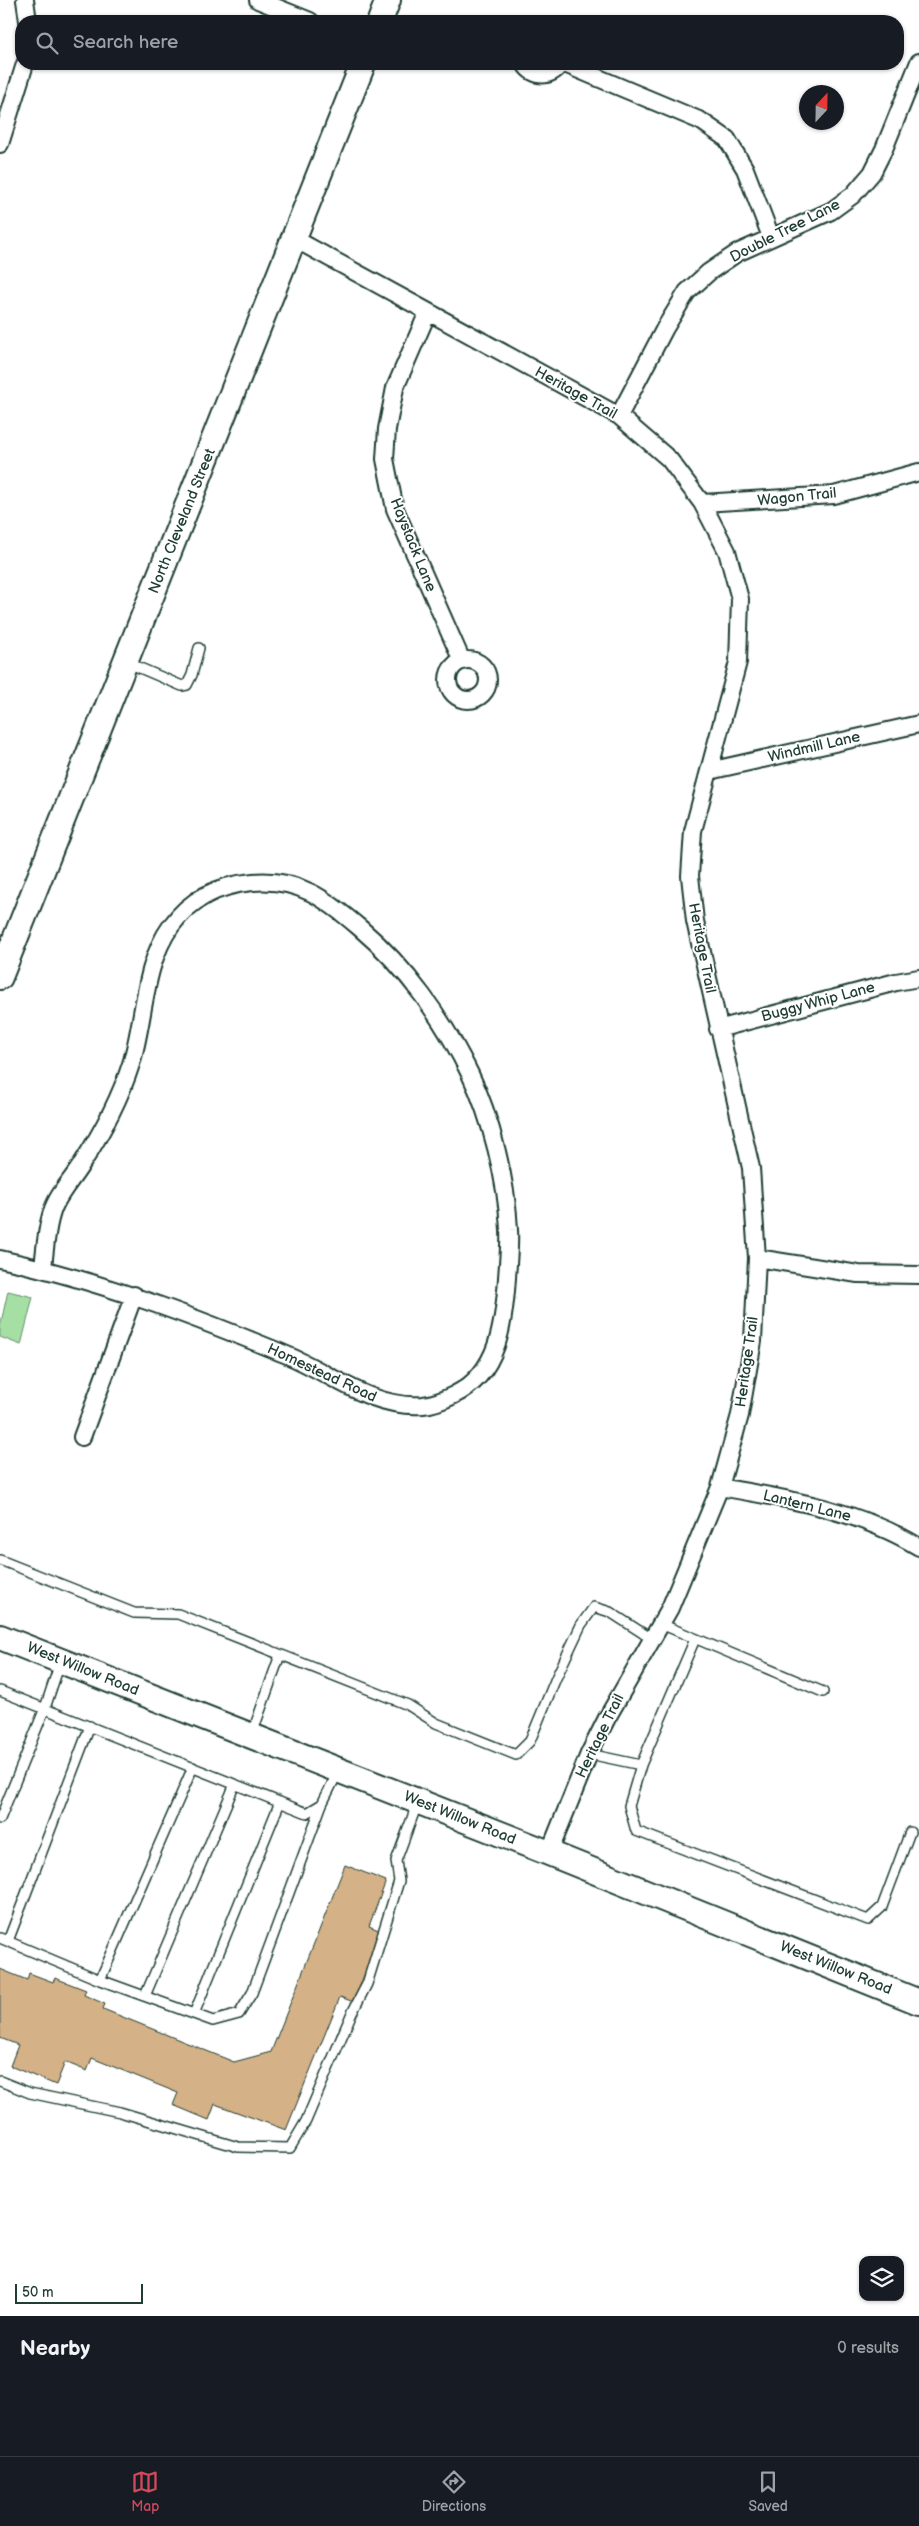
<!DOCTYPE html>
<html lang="en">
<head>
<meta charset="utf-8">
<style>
	body { margin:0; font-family:"Balsamiq Sans",sans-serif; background:#242831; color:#f1f3f6 }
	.controls { position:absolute; right:15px; bottom:15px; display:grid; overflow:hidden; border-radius:10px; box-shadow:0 1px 4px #0004 }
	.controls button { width:45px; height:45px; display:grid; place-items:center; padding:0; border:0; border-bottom:1px solid #363941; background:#171b24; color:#f1f3f6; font:25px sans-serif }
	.compass { position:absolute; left:799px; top:85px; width:45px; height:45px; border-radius:50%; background:#171b24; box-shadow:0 1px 4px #0004; rotate:22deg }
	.scale { position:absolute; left:15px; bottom:12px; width:128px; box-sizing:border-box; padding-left:5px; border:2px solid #1f3d34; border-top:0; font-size:14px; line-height:18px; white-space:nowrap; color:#1f3d34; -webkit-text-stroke:4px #fff; paint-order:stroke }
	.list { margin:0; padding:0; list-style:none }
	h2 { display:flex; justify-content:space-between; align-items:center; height:65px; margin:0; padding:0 20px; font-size:21px }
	h2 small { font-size:16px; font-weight:400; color:#9ea1a6 }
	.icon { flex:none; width:28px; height:28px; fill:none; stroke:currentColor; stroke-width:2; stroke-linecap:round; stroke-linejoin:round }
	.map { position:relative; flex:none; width:919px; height:2316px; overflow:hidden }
	.search { position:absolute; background:#171b24; box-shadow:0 1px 4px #0004; left:15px; right:15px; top:15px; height:55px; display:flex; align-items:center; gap:12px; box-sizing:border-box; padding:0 18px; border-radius:20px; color:#9ea1a6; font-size:19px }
	.sheet { height:140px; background:#171b24 }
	nav { display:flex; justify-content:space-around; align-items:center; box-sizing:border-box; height:70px; border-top:1px solid #363941; background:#171b24; font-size:14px; color:#9ea1a6 }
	nav a { display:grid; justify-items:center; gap:2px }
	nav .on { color:#d1495b }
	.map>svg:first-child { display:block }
	.green { fill:#a6dfa4; stroke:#628e6c }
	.building { fill:#d4b187; stroke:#1f3d34 }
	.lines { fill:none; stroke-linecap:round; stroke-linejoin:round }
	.lane-casing { stroke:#1f3d34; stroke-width:12 }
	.street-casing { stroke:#1f3d34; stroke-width:20 }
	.secondary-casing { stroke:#1f3d34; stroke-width:28 }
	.lane { stroke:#fff; stroke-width:9 }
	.street { stroke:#fff; stroke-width:16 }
	.secondary { stroke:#fff; stroke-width:24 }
	.labels { text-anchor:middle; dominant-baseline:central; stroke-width:4; stroke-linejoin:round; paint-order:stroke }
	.street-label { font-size:15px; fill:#1f3d34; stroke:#fff }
</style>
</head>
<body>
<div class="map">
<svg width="919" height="2316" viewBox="0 0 919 2316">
	<rect width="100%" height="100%" fill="#fff"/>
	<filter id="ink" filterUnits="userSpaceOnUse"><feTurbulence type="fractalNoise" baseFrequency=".02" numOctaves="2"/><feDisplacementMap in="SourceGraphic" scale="10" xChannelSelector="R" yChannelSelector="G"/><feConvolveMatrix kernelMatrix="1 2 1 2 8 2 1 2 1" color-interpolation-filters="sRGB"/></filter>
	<g filter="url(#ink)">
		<path class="green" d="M8,1291L33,1297L21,1345L0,1337V1327Z"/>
		<path class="building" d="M345,1865L386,1881L369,1926L381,1931L354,2002L340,1997L286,2130L215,2104L209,2120L173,2105L178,2093L92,2058L87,2071L65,2062L56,2085L10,2066L18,2045L0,2038V1969L27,1980L29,1973L53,1982L55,1978L86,1990L84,1995L105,2004L103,2009L234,2062L271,2052Z"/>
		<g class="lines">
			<g class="lane-casing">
				<path id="lane" d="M126,662L182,686L187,685L192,675L199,648
					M0,1560L134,1613L178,1614L408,1705L436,1723L516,1755L530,1741L556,1678L581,1625L594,1607L610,1612L652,1639
					M661,1624L823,1692
					M0,1691L307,1813L322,1804L339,1770
					M252,1734L280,1655
					M589,1754L641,1765L695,1639
					M641,1765L629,1806L636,1831L868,1920L882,1907L910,1832
					M0,1819L45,1708L60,1663
					M0,1938L100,1980L213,2021L239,2014L252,1993L322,1804
					M8,1941L90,1726
					M100,1980L193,1767
					M145,1996L235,1784
					M194,2014L280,1802
					M0,2081L30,2093L120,2112L238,2147L290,2148L306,2121L351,2015L367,1984L399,1881L396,1861L418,1802"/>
			</g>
			<g class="street-casing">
				<path id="street" d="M25,0L28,21
					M258,0L310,21
					M525,64C533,78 552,78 560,64
					M565,64L701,121L727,139L745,169L771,237
					M0,144L25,64
					M293,238L619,416L669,459L702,503L727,551L740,599L738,662L693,831L690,876L695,921L751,1168L757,1258L753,1341L740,1415L720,1487L670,1608L607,1718L589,1754L549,1853
					M428,312L395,388L387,429L385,459L395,509L462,661
					M619,416L665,328L687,292L709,272L737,253L831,211L853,195L872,173L884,149L919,62
					M702,503L834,495L919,472
					M448 680a20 20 0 1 1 40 0a20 20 0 1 1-40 0Z
					M709,771L919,724
					M718,1029L896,982L919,978
					M757,1258L858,1274L919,1275
					M0,1259C97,1280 190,1315 282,1353C329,1371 370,1409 423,1405C433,1404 444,1400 454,1395C499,1373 504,1323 507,1278C508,1262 510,1245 509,1230C507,1182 491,1117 470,1074C444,1020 406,967 360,928C326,899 299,878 253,882C219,885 191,898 171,926C143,965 145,1019 131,1064C120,1099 101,1134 81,1165C72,1180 57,1195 52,1212C46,1230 45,1250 43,1268
					M82,1437L134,1295
					M720,1487C789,1499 858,1510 919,1547"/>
			</g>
			<g class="secondary-casing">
				<path id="secondary" d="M380,21L388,0
					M0,977L363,64
					M0,1637L549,1853L919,2002"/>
			</g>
			<use href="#lane" class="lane"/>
			<use href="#street" class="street"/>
			<use href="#secondary" class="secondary"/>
		</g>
	</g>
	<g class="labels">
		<g class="street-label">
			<text transform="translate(785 231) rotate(-27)">Double Tree Lane</text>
			<text transform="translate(576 393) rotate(29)">Heritage Trail</text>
			<text transform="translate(797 497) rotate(-6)">Wagon Trail</text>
			<text transform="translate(182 521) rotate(-68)">North Cleveland Street</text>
			<text transform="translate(413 545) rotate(68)">Haystack Lane</text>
			<text transform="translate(814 747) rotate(-13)">Windmill Lane</text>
			<text transform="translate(702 948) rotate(79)">Heritage Trail</text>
			<text transform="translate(818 1002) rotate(-15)">Buggy Whip Lane</text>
			<text transform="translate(747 1362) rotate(-82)">Heritage Trail</text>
			<text transform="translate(322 1373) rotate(25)">Homestead Road</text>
			<text transform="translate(807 1506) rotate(14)">Lantern Lane</text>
			<text transform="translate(83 1669) rotate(22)">West Willow Road</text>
			<text transform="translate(600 1736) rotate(-64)">Heritage Trail</text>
			<text transform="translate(460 1818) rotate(22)">West Willow Road</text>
			<text transform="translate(836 1968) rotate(22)">West Willow Road</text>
		</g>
	</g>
</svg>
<div class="controls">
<button><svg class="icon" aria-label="layers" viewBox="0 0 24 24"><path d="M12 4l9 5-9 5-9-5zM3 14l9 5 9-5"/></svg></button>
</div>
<svg class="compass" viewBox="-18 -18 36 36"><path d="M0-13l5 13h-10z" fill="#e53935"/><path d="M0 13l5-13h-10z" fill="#9ea1a6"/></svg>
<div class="scale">50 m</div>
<div class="search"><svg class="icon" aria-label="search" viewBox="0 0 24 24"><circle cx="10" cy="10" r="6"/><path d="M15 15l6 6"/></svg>Search here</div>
</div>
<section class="sheet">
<h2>Nearby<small>0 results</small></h2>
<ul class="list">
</ul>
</section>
<nav>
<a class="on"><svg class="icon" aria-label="map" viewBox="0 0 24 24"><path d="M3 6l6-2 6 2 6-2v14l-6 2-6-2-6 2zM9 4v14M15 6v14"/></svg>Map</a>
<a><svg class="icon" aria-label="directions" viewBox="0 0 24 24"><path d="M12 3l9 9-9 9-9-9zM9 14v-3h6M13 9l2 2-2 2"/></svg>Directions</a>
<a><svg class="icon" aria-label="saved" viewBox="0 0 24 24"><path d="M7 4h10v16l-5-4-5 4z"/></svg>Saved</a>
</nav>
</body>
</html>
